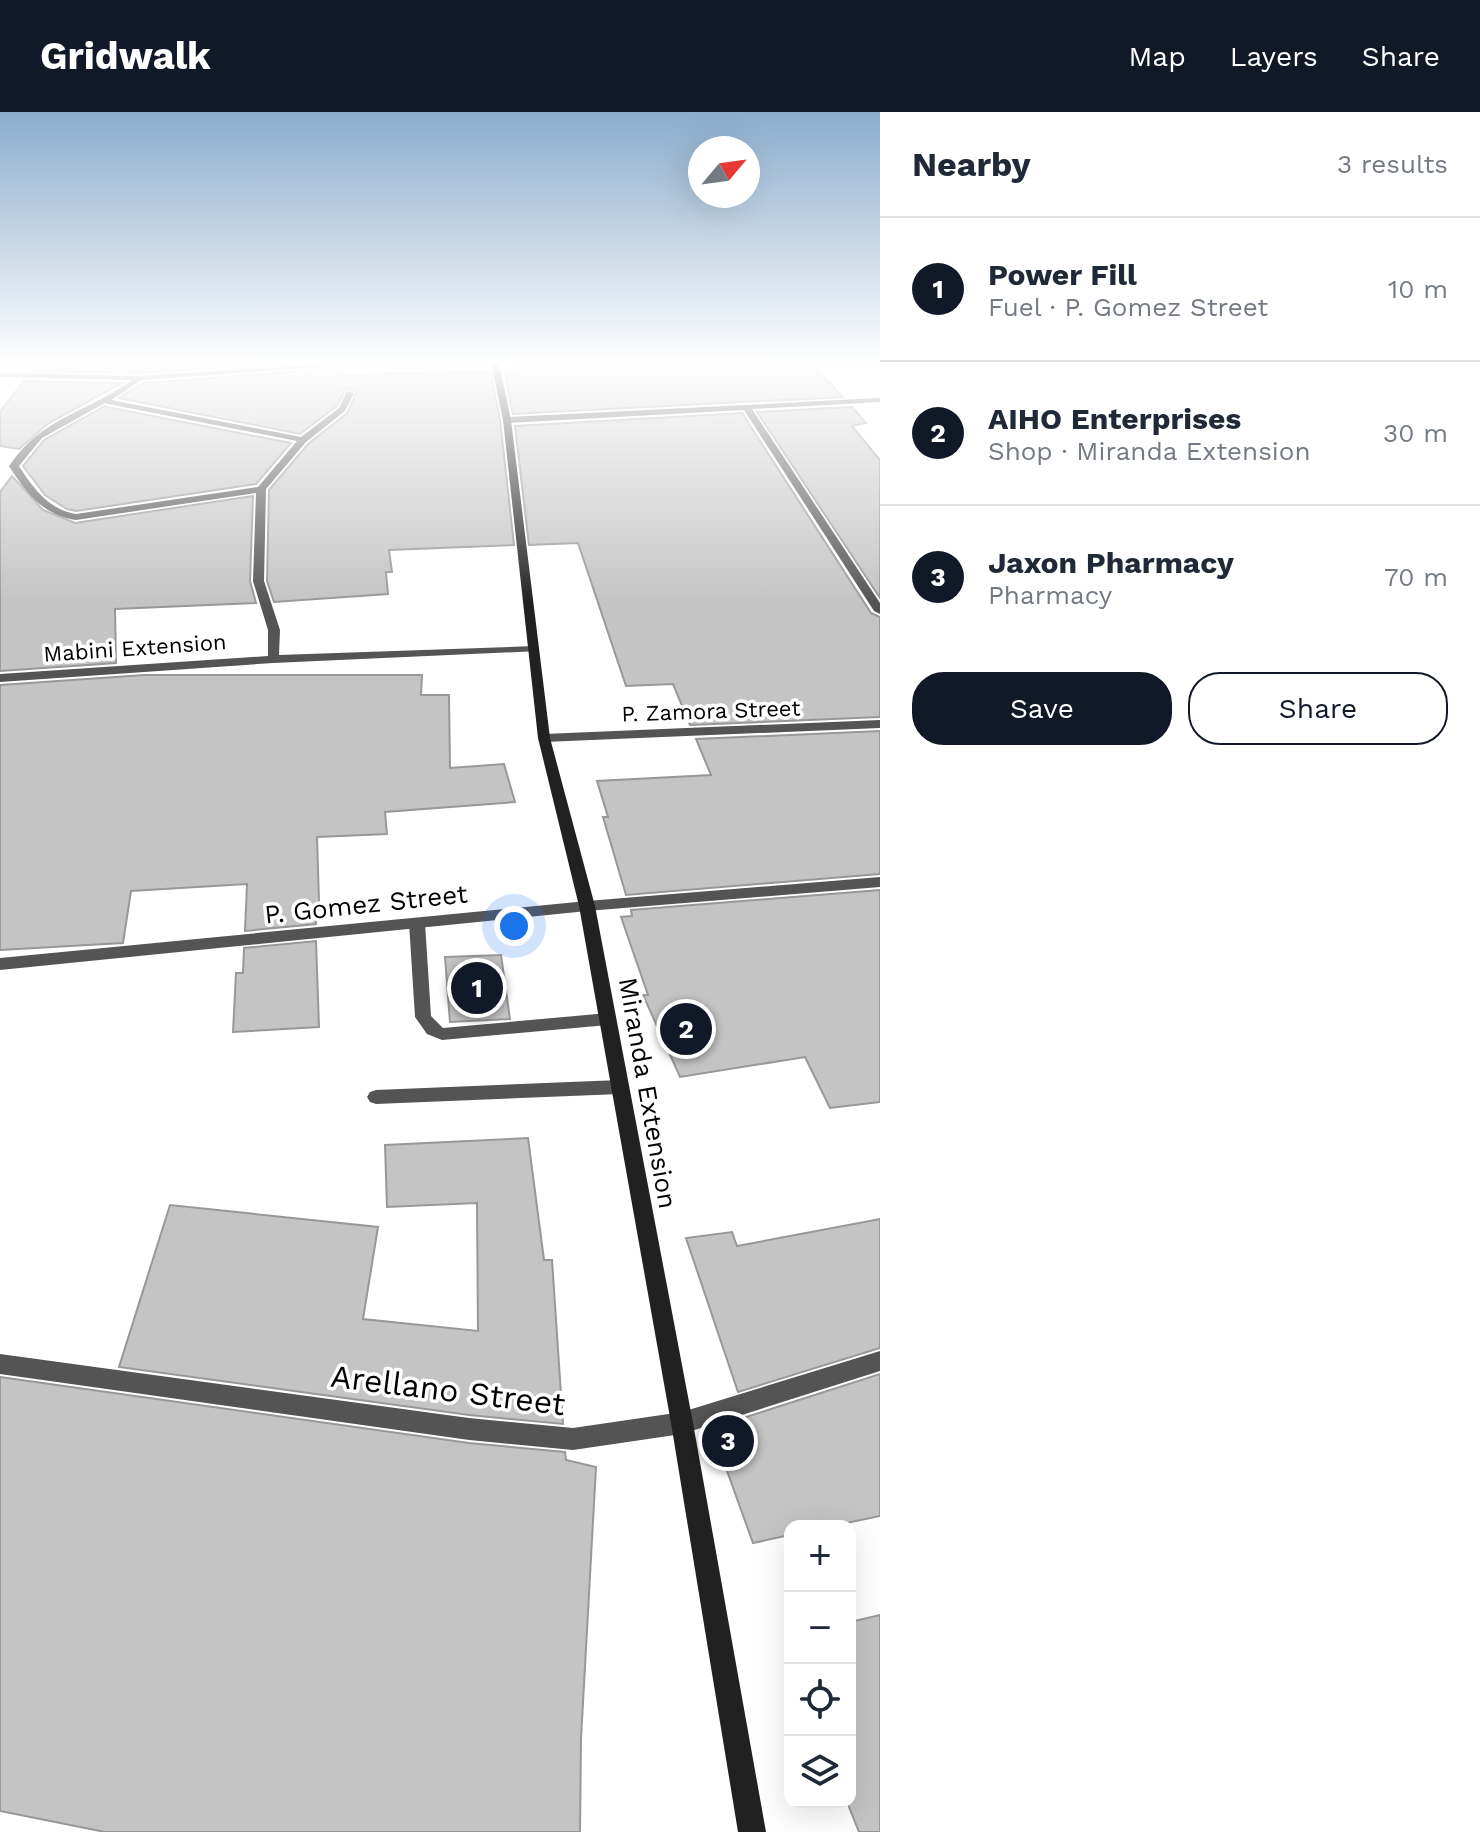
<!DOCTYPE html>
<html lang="en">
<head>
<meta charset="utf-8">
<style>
	body { margin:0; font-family:"Work Sans",sans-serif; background:#f2f2f3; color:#1f2937 }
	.controls { position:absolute; right:24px; bottom:24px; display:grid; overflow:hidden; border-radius:16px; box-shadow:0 8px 32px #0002 }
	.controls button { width:72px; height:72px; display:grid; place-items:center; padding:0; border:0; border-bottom:2px solid #e0e1e3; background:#fff; color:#1f2937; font:40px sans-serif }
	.compass { position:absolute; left:688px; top:24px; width:72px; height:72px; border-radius:50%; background:#fff; box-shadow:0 8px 32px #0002; rotate:61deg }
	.you { position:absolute; left:514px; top:814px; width:28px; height:28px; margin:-20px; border:6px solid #fff; border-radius:50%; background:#1a73e8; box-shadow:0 0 0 12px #1a73e833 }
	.badge { display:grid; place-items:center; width:52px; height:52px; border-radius:50%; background:#111827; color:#fff; font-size:26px; font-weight:700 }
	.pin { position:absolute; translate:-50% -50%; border:4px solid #fff; box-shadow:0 2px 8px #0006 }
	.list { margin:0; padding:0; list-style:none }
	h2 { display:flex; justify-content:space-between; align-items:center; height:104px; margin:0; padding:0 32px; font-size:34px }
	h2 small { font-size:26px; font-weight:400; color:#747a83 }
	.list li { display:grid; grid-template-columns:52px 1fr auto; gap:24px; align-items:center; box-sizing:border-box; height:144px; padding:0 32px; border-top:2px solid #e0e1e3 }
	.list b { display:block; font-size:30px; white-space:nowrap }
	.list p { margin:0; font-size:26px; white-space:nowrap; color:#747a83 }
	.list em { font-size:26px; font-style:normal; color:#747a83 }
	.actions { display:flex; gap:16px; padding:24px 32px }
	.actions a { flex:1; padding:18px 0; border:2px solid #111827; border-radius:32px; text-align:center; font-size:28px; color:#111827 }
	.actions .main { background:#111827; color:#fff }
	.icon { flex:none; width:44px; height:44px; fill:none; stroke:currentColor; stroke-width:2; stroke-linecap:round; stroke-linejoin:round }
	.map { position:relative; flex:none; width:880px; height:1720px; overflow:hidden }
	header { display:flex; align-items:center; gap:48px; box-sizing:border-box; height:112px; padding:0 40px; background:#111827; color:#fff }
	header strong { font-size:38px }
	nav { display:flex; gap:44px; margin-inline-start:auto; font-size:28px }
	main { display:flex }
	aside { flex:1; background:#fff }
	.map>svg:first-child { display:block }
	.building { fill:#c4c4c4; stroke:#989898; stroke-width:2 }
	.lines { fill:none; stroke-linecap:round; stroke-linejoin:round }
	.service { fill:#545454; fill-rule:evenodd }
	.minor { fill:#545454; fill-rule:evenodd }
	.secondary { fill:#212121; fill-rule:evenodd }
	.labels { text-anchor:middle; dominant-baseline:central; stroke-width:7; stroke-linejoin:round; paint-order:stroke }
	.far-street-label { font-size:22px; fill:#000; stroke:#fff }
	.street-label { font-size:26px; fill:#000; stroke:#fff }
	.near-street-label { font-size:32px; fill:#000; stroke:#fff }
</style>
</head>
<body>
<header>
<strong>Gridwalk</strong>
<nav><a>Map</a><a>Layers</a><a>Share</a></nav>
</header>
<main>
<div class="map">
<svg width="880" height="1720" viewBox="0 0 880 1720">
	<rect width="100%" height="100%" fill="#fff"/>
	<path class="building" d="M38,251H288L140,261L32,259Z
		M667,251H811L843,285L513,302L504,259Z
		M343,256L342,263L490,259L500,308L514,433L389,438L392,460H386L388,482L274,490L267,469L269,378L308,332L347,301L357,280L346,276L337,294L300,322L119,286L143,271Z
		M24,269L122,271L49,311L19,337L0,334V300Z
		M105,294L107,295L291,331L256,372L76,399L67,397L45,383L23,354L44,328Z
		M852,295L866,311L852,314L880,348V486L757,300Z
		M742,301L871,501L880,505V605L690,613L673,572L626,574L578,431L529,433L515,314Z
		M12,364L43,398L75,411L253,384L250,469L256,491L115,497L116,551L0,559V380Z
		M144,563H422L421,583H449L450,656L504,652L515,690L385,700L387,722L317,725L319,790L315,791L316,812L245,819L247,772L131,779L123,831L0,838V573Z
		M880,619V762L626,783L603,705H608L597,669L711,663L696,627Z
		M880,778V990L830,996L805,945L680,965L643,883H648L621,805L632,804L631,798Z
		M316,829L319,915L233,920L236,861H243L244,836Z
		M501,843L510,907L450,910L445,845Z
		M528,1026L544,1148H552L563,1312L469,1303L119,1255L170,1093L378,1115L363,1207L478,1219L477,1091L387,1095L385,1033Z
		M880,1107V1236L738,1280L686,1126L732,1120L737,1134Z
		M880,1262V1404L832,1414H790V1423L753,1431L713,1320L748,1309L746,1305Z
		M0,1265L469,1331L565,1340L566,1348L596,1355L581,1627L580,1720H105L0,1699Z
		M880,1503V1720H859L847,1690L850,1510Z"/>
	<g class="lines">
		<path class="service" d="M417,806L425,811L431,904L443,916L608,901L614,903L616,907L614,911L608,913L442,928L427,922L415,905L409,811Z
			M620,968L626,970L629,975L626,980L620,982L376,992L370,990L367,985L370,980L376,978Z"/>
		<path class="minor" d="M335,251H377L142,268L111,288L301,325L339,296L347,279L354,281L345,299L306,330L266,377L264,469L280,518L279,543L535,534L539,535V539L273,551L0,570V562L268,544V518L253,469L256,381L76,408C43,403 26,381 9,354C43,304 87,301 132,268L0,265V261L140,264ZM105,291L108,292L297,329L258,375L76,402C49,398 33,376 19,354L42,326Z
			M880,286V290L752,297L880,491V502L874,499L744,298L507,311L503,308L507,305Z
			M880,608V616L544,630L538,626L544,622Z
			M880,765V775L587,799L0,858V846L587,789Z
			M880,1239V1259L682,1322L573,1338L469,1328L0,1262V1242L469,1306L573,1316L682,1300Z"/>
		<path class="secondary" d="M491,251H499L511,308L550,626L595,794L693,1311L766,1720H738L671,1311L579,794L538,626L503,308Z"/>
	</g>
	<linearGradient id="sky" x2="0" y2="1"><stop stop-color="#8cadcc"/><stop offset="0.51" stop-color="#fff"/><stop offset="1" stop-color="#fff" stop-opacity="0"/></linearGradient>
	<rect width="880" height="492" fill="url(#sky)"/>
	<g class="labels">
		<g class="far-street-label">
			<text transform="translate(135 536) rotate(-4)">Mabini Extension</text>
			<text transform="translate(711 599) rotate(-2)">P. Zamora Street</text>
		</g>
		<g class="street-label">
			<text transform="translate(366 792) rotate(-6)">P. Gomez Street</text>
			<text transform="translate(648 981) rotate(80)">Miranda Extension</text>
		</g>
		<g class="near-street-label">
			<text transform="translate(448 1278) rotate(7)">Arellano Street</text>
		</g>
	</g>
</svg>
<div class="controls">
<button>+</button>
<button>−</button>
<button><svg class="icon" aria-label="locate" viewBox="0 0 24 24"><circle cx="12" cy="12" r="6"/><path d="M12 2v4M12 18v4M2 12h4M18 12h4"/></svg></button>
<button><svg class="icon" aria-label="layers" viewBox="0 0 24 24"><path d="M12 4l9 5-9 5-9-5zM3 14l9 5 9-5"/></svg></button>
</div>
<svg class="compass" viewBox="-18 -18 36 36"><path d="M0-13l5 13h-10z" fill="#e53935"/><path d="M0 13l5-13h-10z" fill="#747a83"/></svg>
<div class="you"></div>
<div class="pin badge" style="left:477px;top:876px">1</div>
<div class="pin badge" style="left:686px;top:917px">2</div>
<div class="pin badge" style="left:728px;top:1329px">3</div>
</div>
<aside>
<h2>Nearby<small>3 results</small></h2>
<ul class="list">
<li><span class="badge">1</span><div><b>Power Fill</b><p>Fuel · P. Gomez Street</p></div><em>10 m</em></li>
<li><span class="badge">2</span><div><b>AIHO Enterprises</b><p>Shop · Miranda Extension</p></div><em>30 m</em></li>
<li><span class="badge">3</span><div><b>Jaxon Pharmacy</b><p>Pharmacy</p></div><em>70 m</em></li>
</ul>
<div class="actions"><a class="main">Save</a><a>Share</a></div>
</aside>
</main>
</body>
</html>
